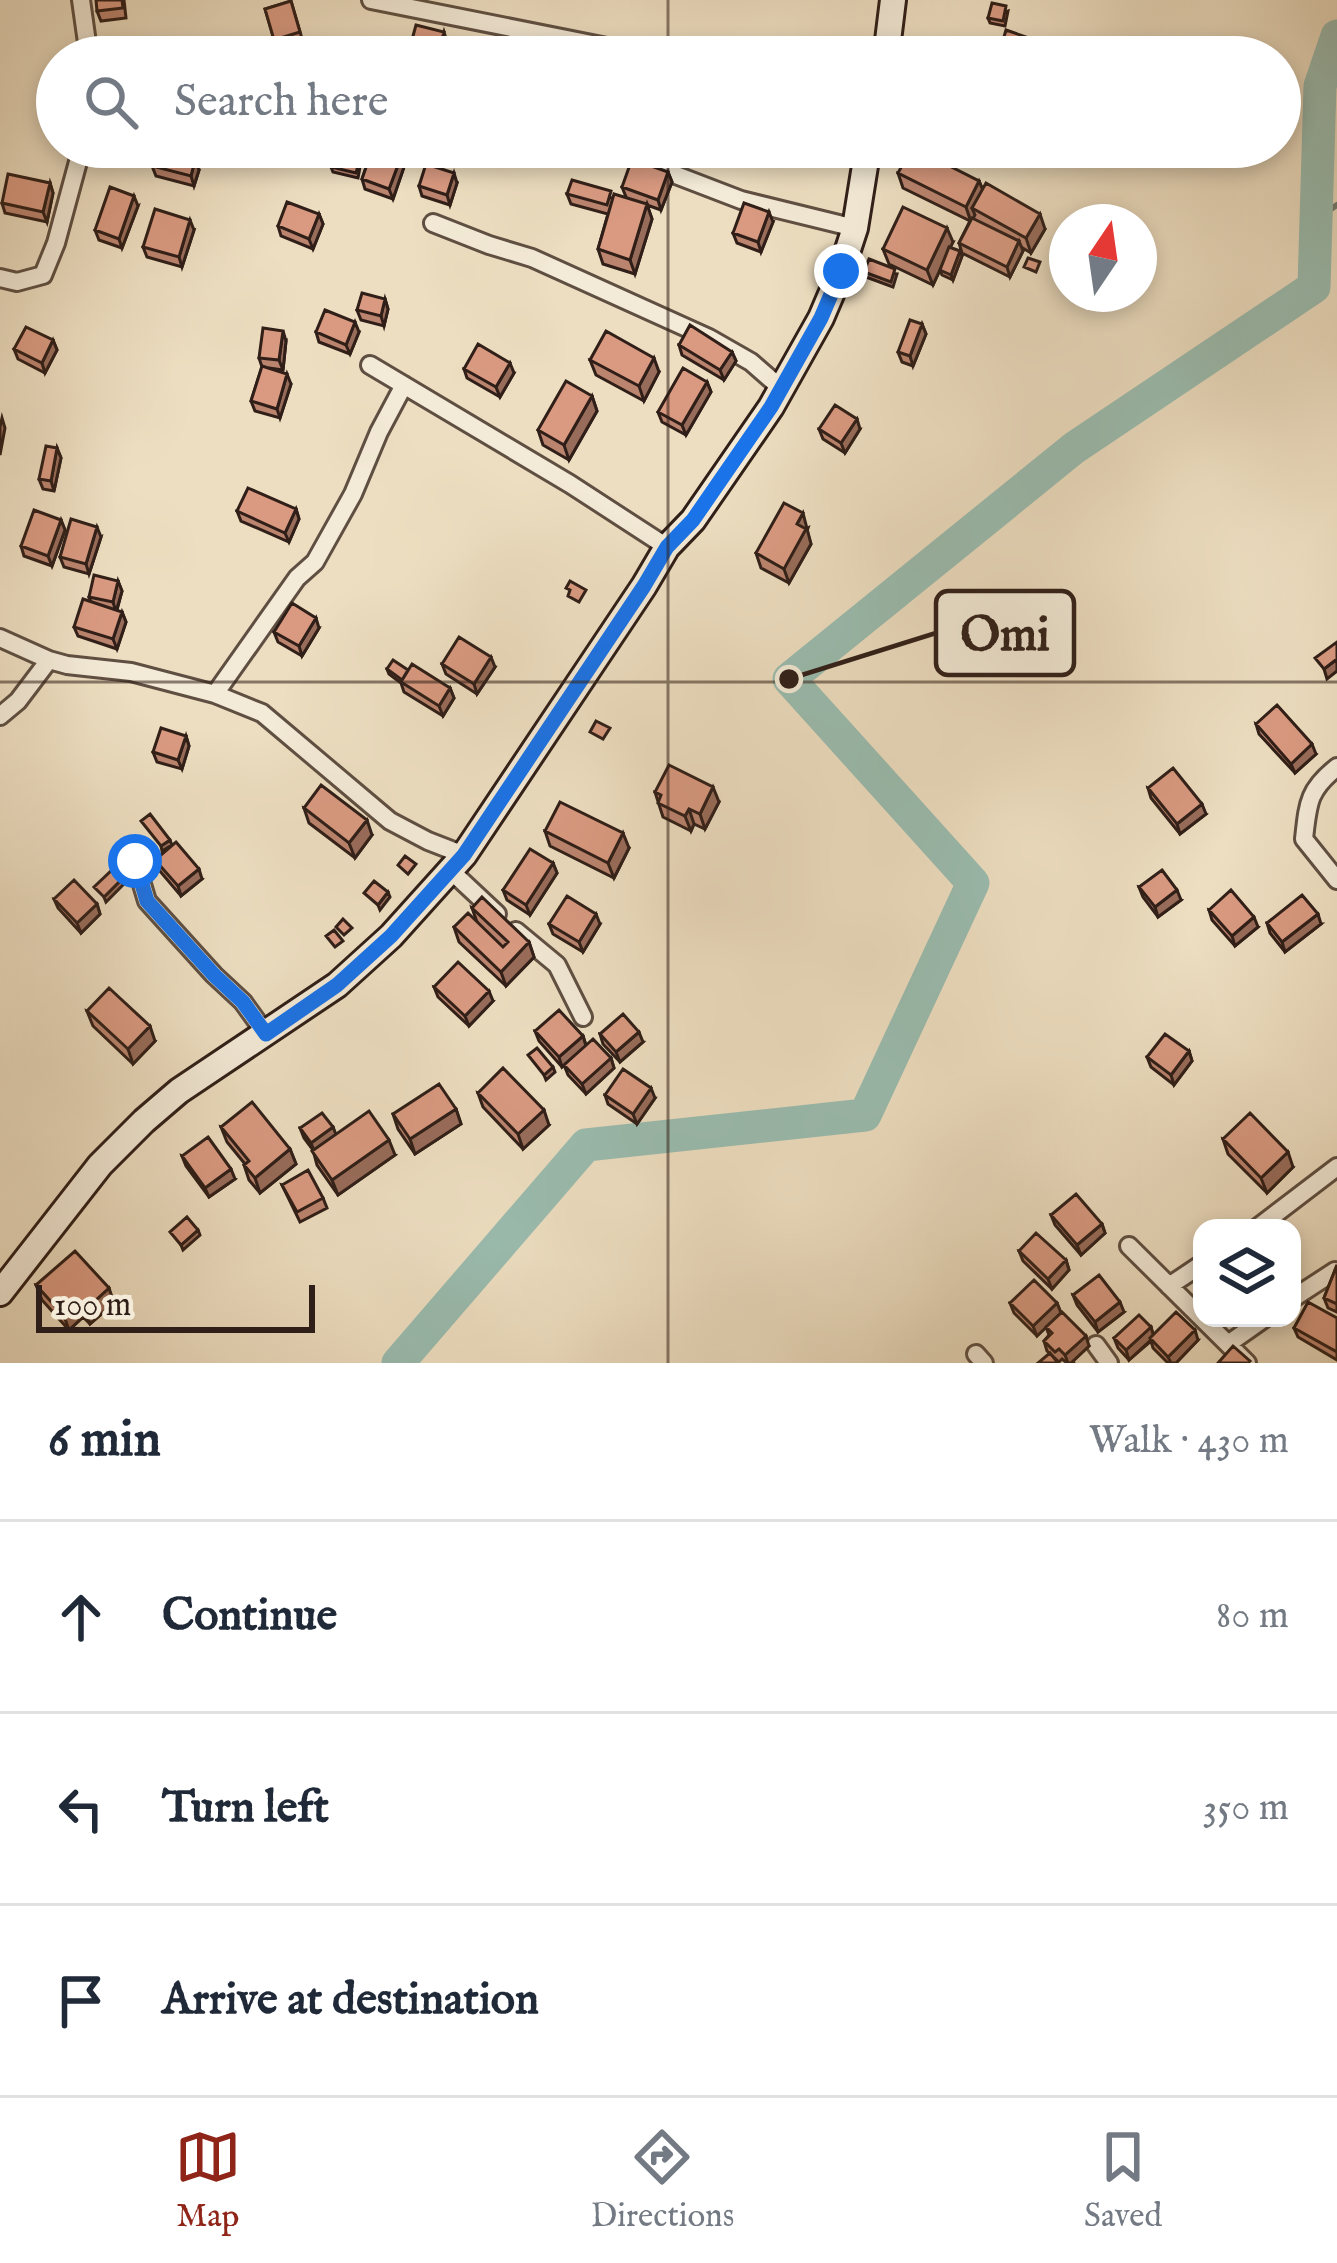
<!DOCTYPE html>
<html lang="en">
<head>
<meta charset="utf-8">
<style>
	body { margin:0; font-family:"IM FELL English",serif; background:#f2f2f3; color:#1f2937 }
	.controls { position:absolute; right:36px; bottom:36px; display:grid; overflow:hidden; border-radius:24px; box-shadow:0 6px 18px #0003 }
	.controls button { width:108px; height:108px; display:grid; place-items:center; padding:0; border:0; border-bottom:3px solid #e0e1e3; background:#fff; color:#1f2937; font:60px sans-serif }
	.compass { position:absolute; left:1049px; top:204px; width:108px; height:108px; border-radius:50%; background:#fff; box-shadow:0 6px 18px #0003; rotate:13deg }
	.scale { position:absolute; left:36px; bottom:30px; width:279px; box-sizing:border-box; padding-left:12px; border:6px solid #301f18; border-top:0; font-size:33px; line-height:42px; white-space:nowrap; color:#301f18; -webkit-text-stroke:9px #f3ead7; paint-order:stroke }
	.stop { position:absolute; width:36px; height:36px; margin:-27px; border:9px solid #1a73e8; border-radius:50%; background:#fff }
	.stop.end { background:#1a73e8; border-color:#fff; box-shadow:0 3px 12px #0008 }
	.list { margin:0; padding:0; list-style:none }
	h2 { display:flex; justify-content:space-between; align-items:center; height:156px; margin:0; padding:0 48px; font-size:51px }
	h2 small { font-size:39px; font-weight:400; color:#747a83 }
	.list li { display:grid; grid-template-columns:78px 1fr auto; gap:36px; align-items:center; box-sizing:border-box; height:192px; padding:0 48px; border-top:3px solid #e0e1e3 }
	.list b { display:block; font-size:45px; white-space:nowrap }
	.list em { font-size:39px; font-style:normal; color:#747a83 }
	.icon { flex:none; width:66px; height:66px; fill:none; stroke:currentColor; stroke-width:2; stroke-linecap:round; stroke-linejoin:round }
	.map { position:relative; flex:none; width:1337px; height:1363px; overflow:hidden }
	.search { position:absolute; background:#fff; box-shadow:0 6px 18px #0003; left:36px; right:36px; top:36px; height:132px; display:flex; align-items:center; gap:30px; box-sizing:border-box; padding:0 42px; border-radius:66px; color:#747a83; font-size:45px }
	.sheet { height:732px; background:#fff }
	nav { display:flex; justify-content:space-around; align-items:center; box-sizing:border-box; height:168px; border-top:3px solid #e0e1e3; background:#fff; font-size:33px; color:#747a83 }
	nav a { display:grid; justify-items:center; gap:6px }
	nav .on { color:#8f2418 }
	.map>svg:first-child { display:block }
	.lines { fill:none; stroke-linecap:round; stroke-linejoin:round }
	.stream { stroke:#707d73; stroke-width:6 }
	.river { stroke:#9abcaf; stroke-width:33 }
	.minor-casing { stroke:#5f4f42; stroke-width:22 }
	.secondary-casing { stroke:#301f18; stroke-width:30 }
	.minor { stroke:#f3ead7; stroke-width:16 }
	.secondary { stroke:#f3ead7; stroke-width:24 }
	.wall { fill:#bb846f; stroke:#301f18; stroke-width:3 }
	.shaded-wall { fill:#986c5a; stroke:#301f18; stroke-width:3 }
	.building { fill:#d99a81; stroke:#301f18; stroke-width:3 }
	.route { stroke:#1a73e8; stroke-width:15 }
	.grid { fill:none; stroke:#301f18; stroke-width:3; stroke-opacity:0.55 }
	.leader { fill:none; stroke:#301f18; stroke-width:4.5 }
	.callout-dot { fill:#301f18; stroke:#f3ead7; stroke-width:4.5 }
	.callout { fill:#f3ead7; stroke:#301f18; stroke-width:4.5 }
	.callout-label { font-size:48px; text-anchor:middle; font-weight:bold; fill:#301f18 }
</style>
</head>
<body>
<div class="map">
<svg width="1337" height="1363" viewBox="0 0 1337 1363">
	<rect width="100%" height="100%" fill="#eddec1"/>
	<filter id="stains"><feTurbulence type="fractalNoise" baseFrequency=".00167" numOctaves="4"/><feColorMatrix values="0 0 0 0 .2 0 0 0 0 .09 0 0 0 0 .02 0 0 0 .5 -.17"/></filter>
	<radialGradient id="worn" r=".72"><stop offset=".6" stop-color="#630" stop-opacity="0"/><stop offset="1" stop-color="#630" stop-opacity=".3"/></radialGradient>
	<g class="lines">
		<path class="stream" d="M1316,219L1337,205"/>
		<path class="river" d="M398,1363L586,1145L865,1115L973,883L789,679L1074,448L1314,287L1320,86L1337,36"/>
		<g class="minor-casing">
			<path id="minor" d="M81,0L89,57
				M371,0L622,50L638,57
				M570,147L629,157L741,200L855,228
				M433,223L489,245L532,258L709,338L751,362L782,389
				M0,278L17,282L43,275L56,243L82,147
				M370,365L570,484L667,547
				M0,638L49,660L67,665L131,672L215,694L262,713L390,821L428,841L464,855
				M215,694L297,578L315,562L353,494L379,432L404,385
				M0,716L18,701L49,660
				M1337,767C1308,790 1308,803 1304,839L1337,880
				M135,861L147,901L214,975L243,1002L266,1034
				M449,869L497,914
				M516,931L557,965L583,1017
				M1257,1228L1337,1167
				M1129,1246L1247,1363
				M1169,1286L1202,1264
				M1292,1299L1335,1271
				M1228,1344L1265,1318
				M1096,1345L1109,1363
				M976,1354L984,1363"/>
		</g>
		<g class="secondary-casing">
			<path id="secondary" d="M886,57L893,0
				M0,1293L100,1165L144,1121L179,1091L337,985L391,936L464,855L644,586L667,547L693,520L771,407L821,318L841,271L855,228L868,147"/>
		</g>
		<use href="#minor" class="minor"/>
		<use href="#secondary" class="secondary"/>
	</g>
	<path class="wall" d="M124,0L126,18L101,21L97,11Z
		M291,1L303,42L277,49L265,9Z
		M1008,11L1005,26L990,23L988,18Z
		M447,42L443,57H414L410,47Z
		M1052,46L1055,57H1004L1001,47Z
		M339,147H373L404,167L393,199L365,189L362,179L368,162L343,156Z
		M152,166L199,170L194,186L156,176Z
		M331,167H360L358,178L333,172Z
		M668,172L672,182L661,210L647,205L652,219L635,274L603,264L598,249L608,214L571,204L567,194L613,198L626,197L622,187Z
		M898,173L979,181L983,190L1045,229L1031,253L1021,247L1023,251L1010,277L962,253L959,243L970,221L903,188Z
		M50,183L53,193L47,222L5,213L2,203Z
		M457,183L450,205L422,196L419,186Z
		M138,206L122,248L99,240L95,230Z
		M319,214L323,224L313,249L281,236L278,226Z
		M773,222L761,252L737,243L733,233Z
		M194,230L182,267L147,257L143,247Z
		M953,242L950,247L962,256L953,280L942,275L940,270L945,259L933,285L889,264L883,249Z
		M864,272L897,274L893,287L866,277Z
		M385,299L388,309L384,326L361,320L357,310Z
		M922,324L926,334L913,366L902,362L898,352Z
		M316,332H359L350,354L319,342Z
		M53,340L57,350L45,373L18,359L14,349Z
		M286,341L283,370L269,368L291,384L280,418L255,411L251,401L262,367L259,358Z
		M679,345L732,352L736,361L724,380L682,355Z
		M590,360L659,372L644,401L596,375Z
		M464,369L514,373L500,397L467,378Z
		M707,382L711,392L686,435L662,422L658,412Z
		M592,396L597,411L569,460L543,445L538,430Z
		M819,429H860L845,453L823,439Z
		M57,448L61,458L54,491L43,489L39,479Z
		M296,509L299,519L289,542L241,521L237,511Z
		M61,520L65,530L52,566L24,556L21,546Z
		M808,528L807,531L811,544L789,583L761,568L756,553Z
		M101,537L89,574L64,567L60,557Z
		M118,581L122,591L117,610L122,612L126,622L117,649L78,636L74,627L91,602L89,597Z
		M319,628L302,656L278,642L274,632Z
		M442,664L495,667L477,694L446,674Z
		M387,669L408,670L450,688L454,698L443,716L404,692L401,683L389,674Z
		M1256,724L1316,754L1295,773L1259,734Z
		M186,736L189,746L182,769L157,762L153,752Z
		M1148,788L1206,814L1180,834L1151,798Z
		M655,792L719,802L705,829L694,824L691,831L663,817Z
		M304,808L372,835L355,858L309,823Z
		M545,831L629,848L614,878L550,846Z
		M155,860L202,879L181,896L159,870Z
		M553,863L557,873L530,915L507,900L503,890Z
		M1139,887L1181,900L1158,917L1143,897Z
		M54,899L97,904L100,914L81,933L58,908Z
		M472,908L529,942L534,957L506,986L459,942L454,927L477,922Z
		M1209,910L1258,927L1235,946L1212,920Z
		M1267,923L1321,924L1285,952L1270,933Z
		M549,924H600L583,952L553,934Z
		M434,987L493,1001L469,1026L438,997Z
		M87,1011L155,1041L133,1064L93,1026Z
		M535,1031L583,1036L586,1045L611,1058L614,1068L586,1094L568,1075L564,1065L569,1061L562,1067L539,1041Z
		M600,1034L643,1042L620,1062L603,1044Z
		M1189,1051L1192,1061L1174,1085L1151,1067L1147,1057Z
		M478,1093L549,1125L523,1149L483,1107Z
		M605,1095L655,1098L637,1124L608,1104Z
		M456,1109L461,1124L415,1154L398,1129L393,1114Z
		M221,1127L290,1149L296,1164L260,1193L249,1180L244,1165L245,1164L227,1142Z
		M333,1127L335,1134L395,1155L338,1195L317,1165L313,1150L304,1138L300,1128Z
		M1223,1139L1293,1167L1267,1193L1228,1154Z
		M182,1156L235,1179L209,1197L186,1166Z
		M282,1185L323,1198L327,1208L300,1222Z
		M1051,1215L1102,1224L1105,1233L1081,1255L1055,1225Z
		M1019,1251L1066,1260L1069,1270L1052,1289L1023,1261Z
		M1337,1265V1312L1328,1308L1324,1298Z
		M36,1285L114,1303L90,1324L83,1317L69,1330L42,1300Z
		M1073,1295L1124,1312L1098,1332L1077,1305Z
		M1010,1303H1057L1061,1313L1089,1346L1073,1361L1074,1363H1067L1062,1359L1059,1362L1047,1351L1044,1341L1049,1335L1046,1327L1037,1336L1014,1313Z
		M1337,1318V1360L1298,1337L1294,1328Z
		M1151,1327L1153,1335L1198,1340L1176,1363H1168L1153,1348L1151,1341L1129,1360L1118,1348L1114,1338Z"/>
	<path class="shaded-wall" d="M444,32L447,42L443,57H439L438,54Z
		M401,157L404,167L393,199L389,189Z
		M195,160L199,170L194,186L191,176Z
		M668,172L672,182L661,210L658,200Z
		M454,173L457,183L450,205L447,195Z
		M979,181L985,195L972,208L975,215L971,222L966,207Z
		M50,183L53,193L47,222L43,212Z
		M134,196L138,206L122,248L119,239Z
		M647,204L652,219L635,274L630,260Z
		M769,212L773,222L761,252L758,242Z
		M319,214L323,224L313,249L309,239Z
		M1040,214L1045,229L1031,253L1026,238Z
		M190,220L194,230L182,267L179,257Z
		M947,228L953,242L933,285L927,270Z
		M1019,241L1023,251L1010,277L1007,267Z
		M960,251L962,256L953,280L951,275Z
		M385,299L388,309L384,326L381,316Z
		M355,322L359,332L350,354L346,345Z
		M922,324L926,334L913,366L910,356Z
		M283,331L286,341L283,370L279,360Z
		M53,340L57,350L45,373L42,363Z
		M732,352L736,361L724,380L720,370Z
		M654,358L659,372L644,401L639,386Z
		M510,363L514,373L500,397L496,387Z
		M287,374L291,384L280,418L277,409Z
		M707,382L711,392L686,435L682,425Z
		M592,396L597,411L569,460L564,445Z
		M2,418L5,428L0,455V427Z
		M857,419L860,429L845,453L841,443Z
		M57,448L61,458L54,491L51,481Z
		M296,509L299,519L289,542L285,533Z
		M803,513L811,544L789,583L784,569L797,524Z
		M61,520L65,530L52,566L48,556Z
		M97,527L101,537L89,574L86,564Z
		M118,581L122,591L116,612L113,602Z
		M122,612L126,622L117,649L113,639Z
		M316,618L319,628L302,656L299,646Z
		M491,657L495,667L477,694L474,684Z
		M1337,659V671L1327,679L1324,669Z
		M450,688L454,698L443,716L439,706Z
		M186,736L189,746L182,769L178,760Z
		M1312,744L1316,754L1295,773L1291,764Z
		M713,787L719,802L705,829L700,814Z
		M1202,804L1206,814L1180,834L1177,824Z
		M689,809L694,824L691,831L685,816Z
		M367,820L372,835L355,858L349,843Z
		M623,833L629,848L614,878L608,863Z
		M170,840L172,845L162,851L161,846Z
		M553,863L557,873L530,915L526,905Z
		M199,869L202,879L181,896L178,886Z
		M121,880L123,885L106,902L104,897Z
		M1177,890L1181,900L1158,917L1155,907Z
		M388,892L390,897L380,910L378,905Z
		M97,904L100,914L81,933L77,923Z
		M596,914L600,924L583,952L579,942Z
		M1318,914L1321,924L1285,952L1282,942Z
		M1254,917L1258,927L1235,946L1232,936Z
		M529,942L534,957L506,986L501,972Z
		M489,991L493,1001L469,1026L465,1016Z
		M150,1026L155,1041L133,1064L128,1049Z
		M639,1032L643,1042L620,1062L616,1052Z
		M583,1036L586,1046L562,1067L559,1057Z
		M1189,1051L1192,1061L1174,1085L1171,1075Z
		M611,1058L614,1068L586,1094L582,1084Z
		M553,1067L555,1072L546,1080L544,1075Z
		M651,1088L655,1098L637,1124L633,1114Z
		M456,1109L461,1124L415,1154L410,1139Z
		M544,1110L549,1125L523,1149L518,1134Z
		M333,1127L337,1137L315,1153L311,1143Z
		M389,1140L395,1155L338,1195L332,1180Z
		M290,1149L296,1164L260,1193L255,1178Z
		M1288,1152L1293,1167L1267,1193L1261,1178Z
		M231,1169L235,1179L209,1197L205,1188Z
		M1102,1224L1105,1233L1081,1255L1077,1245Z
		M198,1230L200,1235L183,1250L181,1245Z
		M1066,1260L1069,1270L1052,1289L1048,1279Z
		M109,1288L114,1303L90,1324L85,1310Z
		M1120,1302L1124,1312L1098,1332L1095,1322Z
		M78,1303L83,1317L69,1330L64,1316Z
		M1057,1303L1061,1313L1037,1336L1033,1326Z
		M1151,1327L1154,1337L1129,1360L1126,1350Z
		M1195,1330L1198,1340L1176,1363H1171L1168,1357Z
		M1086,1336L1089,1346L1071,1363H1068L1065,1355Z"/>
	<path class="building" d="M96,0H122L123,8L97,11Z
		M291,1L300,32L274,40L265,9Z
		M992,3L1006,6L1003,21L988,18Z
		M416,25L444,32L438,54L410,47Z
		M1006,30L1052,46L1048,57H1027L1001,47Z
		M198,42L200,57H168L167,45Z
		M304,43L332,51L331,57H300Z
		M363,45L387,48L386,57H362Z
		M158,50L159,57H97V55Z
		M341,147H367L365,153Z
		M373,147L401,157L389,189L362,179Z
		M912,147L979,181L966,207L898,173Z
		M157,150L195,160L191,176L152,166Z
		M334,156L359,162L356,173L331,167Z
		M632,159L668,172L658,200L622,187Z
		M426,164L454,173L447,195L419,186Z
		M8,174L50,183L43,212L2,203Z
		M572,180L611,191L607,205L567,194Z
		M986,183L1040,214L1026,238L972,208Z
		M110,187L134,196L119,239L95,230Z
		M614,194L647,204L630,260L598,249Z
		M287,202L319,214L309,239L278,226Z
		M744,203L769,212L758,242L733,233Z
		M903,207L947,228L927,270L883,249Z
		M155,209L190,220L179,257L143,247Z
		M972,218L1019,241L1007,267L959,243Z
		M949,247L960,251L951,275L940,270Z
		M1028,258L1040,262L1036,272L1024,267Z
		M869,259L895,269L891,282L864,272Z
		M362,293L385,299L381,316L357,310Z
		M325,310L355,322L346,345L316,332Z
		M910,320L922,324L910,356L898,352Z
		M690,325L732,352L720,370L679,345Z
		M26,327L53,340L42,363L14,349Z
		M263,328L283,331L279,360L259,358Z
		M606,331L654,358L639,386L590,360Z
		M478,344L510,363L496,387L464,369Z
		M262,366L287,374L277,409L251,401Z
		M683,368L707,382L682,425L658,412Z
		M566,381L592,396L564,445L538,430Z
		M835,405L857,419L841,443L819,429Z
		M46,446L57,448L51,481L39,479Z
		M248,488L296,509L285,533L237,511Z
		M784,503L803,513L797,524L806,529L784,569L756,553Z
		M34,510L61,520L48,556L21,546Z
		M71,519L97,527L86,564L60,557Z
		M94,575L118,581L113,602L89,597Z
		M570,581L586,590L579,602L568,596L570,590L566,588Z
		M83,599L122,612L113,639L74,627Z
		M292,603L316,618L299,646L274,632Z
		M459,637L491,657L474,684L442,664Z
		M1337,642V659L1324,669L1315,658Z
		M393,660L408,670L402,680L387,669Z
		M412,664L450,688L439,706L401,682Z
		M1277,705L1312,744L1291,764L1256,724Z
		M596,721L610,728L603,739L590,732Z
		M161,728L186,736L178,760L153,752Z
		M669,765L713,787L700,814L689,809L685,816L658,803L661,795L655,792Z
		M1173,768L1202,804L1177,824L1148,788Z
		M321,785L367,820L349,843L304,808Z
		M560,802L623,833L608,863L545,831Z
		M150,814L170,840L161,846L141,821Z
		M176,842L199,869L178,886L155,860Z
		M530,849L553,863L526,905L503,890Z
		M405,856L416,864L408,874L398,865Z
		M112,870L121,880L104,897L94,887Z
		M1162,870L1177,890L1155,907L1139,887Z
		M74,880L97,904L77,923L54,899Z
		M374,881L388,892L378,905L364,893Z
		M1231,890L1254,917L1232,936L1209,910Z
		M1302,895L1318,914L1282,942L1267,923Z
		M567,896L596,914L579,942L549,924Z
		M482,897L529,942L501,972L454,927L468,913L503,947L508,942L472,908Z
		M343,919L352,928L344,935L336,927Z
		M334,930L343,941L335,947L326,936Z
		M458,962L489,991L465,1016L434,987Z
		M109,988L150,1026L128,1049L87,1011Z
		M559,1010L583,1036L559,1057L535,1031Z
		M623,1014L639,1032L616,1052L600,1034Z
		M1165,1034L1189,1051L1171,1075L1147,1057Z
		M593,1039L611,1058L582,1084L564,1065Z
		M537,1048L553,1067L544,1075L528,1055Z
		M503,1068L544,1110L518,1134L478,1093Z
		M623,1069L651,1088L633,1114L605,1095Z
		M439,1084L456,1109L410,1139L393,1114Z
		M252,1102L290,1149L255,1178L244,1165L249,1161L221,1127Z
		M369,1111L389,1140L332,1180L312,1151Z
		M322,1113L333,1127L311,1143L300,1128Z
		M1250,1113L1288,1152L1261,1178L1223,1139Z
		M208,1137L231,1169L205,1188L182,1156Z
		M308,1170L323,1198L297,1212L282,1185Z
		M1076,1194L1102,1224L1077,1245L1051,1215Z
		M187,1217L198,1230L181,1245L170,1232Z
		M1036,1233L1066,1260L1048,1279L1019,1251Z
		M75,1251L109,1288L85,1310L78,1303L64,1316L36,1285Z
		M1337,1265V1304L1324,1298Z
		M1099,1275L1120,1302L1095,1322L1073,1295Z
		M1034,1280L1057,1303L1033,1326L1010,1303Z
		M1308,1302L1337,1318V1352L1294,1328Z
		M1062,1312L1086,1336L1065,1355L1059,1349L1055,1352L1044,1341L1052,1333L1046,1327Z
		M1176,1312L1195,1330L1168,1357L1150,1338Z
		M1139,1315L1151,1327L1126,1350L1114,1338Z
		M1233,1346L1250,1361L1248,1363H1218Z
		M1050,1353L1058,1363H1038Z"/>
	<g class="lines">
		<path class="route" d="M135,861L147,901L214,975L243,1002L266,1034L337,985L391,936L464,855L644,586L667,547L693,520L771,407L821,318L841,271"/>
	</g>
	<path class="grid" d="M668,0V57M668,147V1363M0,682H1337"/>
	<path class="leader" d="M789 679L936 633"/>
	<circle class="callout-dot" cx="789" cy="679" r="12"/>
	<rect class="callout" x="936" y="591" width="138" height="84" rx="12"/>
	<g class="callout-label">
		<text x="1005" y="650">Omi</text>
	</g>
	<rect width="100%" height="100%" filter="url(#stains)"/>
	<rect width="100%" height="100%" fill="url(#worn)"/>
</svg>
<div class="controls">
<button><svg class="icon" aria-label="layers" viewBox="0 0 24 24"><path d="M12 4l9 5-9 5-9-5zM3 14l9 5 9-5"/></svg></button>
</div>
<svg class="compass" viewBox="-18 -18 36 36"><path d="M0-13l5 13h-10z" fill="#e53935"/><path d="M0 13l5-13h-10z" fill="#747a83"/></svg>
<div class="scale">100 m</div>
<div class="stop" style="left:135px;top:861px"></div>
<div class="stop end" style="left:841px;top:271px"></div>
<div class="search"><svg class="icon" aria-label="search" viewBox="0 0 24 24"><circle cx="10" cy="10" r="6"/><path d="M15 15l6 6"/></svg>Search here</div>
</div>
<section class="sheet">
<h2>6 min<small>Walk · 430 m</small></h2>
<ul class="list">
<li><svg class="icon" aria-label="ahead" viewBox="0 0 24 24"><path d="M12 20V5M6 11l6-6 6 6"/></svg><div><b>Continue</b></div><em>80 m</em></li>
<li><svg class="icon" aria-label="left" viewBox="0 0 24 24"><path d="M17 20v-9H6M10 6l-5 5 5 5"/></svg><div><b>Turn left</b></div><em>350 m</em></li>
<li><svg class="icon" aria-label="arrive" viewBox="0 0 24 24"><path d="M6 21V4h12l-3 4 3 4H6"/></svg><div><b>Arrive at destination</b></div></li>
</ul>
</section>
<nav>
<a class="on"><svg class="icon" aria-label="map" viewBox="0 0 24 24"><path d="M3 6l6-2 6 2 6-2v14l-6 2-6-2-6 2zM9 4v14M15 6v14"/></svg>Map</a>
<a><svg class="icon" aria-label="directions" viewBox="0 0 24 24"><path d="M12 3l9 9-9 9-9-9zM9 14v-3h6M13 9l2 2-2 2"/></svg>Directions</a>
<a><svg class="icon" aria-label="saved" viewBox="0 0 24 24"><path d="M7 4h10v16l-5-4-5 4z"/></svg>Saved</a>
</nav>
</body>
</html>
